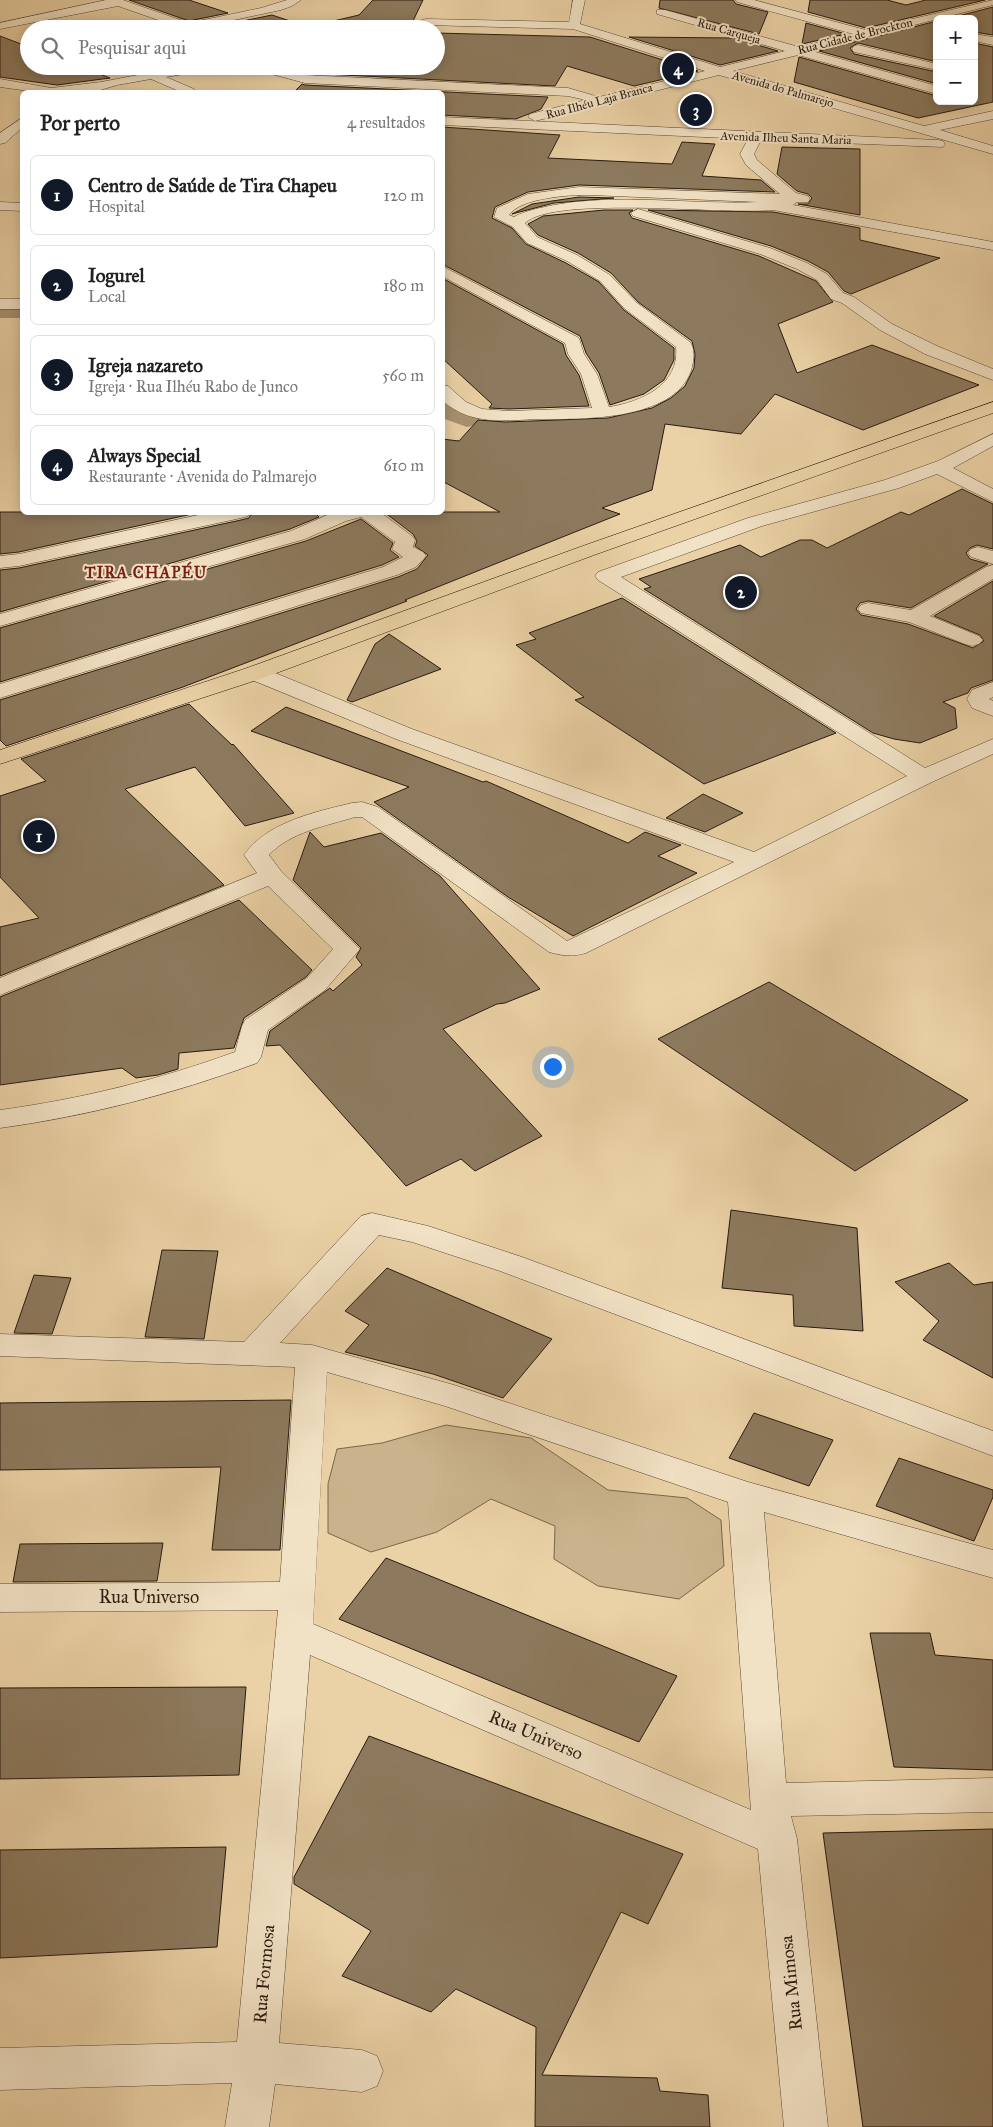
<!DOCTYPE html>
<html lang="pt">
<head>
<meta charset="utf-8">
<style>
	body { margin:0; font-family:"IM FELL Great Primer",serif; background:#f6f6f6; color:#222 }
	.controls { position:absolute; right:15px; top:15px; display:grid; overflow:hidden; border-radius:8px; box-shadow:0 2px 12px #0003 }
	.controls button { width:45px; height:45px; display:grid; place-items:center; padding:0; border:0; border-bottom:1px solid #e0e0e0; background:#fff; color:#222; font:25px sans-serif }
	.you { position:absolute; left:552px; top:1066px; width:18px; height:18px; margin:-12px; border:4px solid #fff; border-radius:50%; background:#1a73e8; box-shadow:0 0 0 8px #1a73e833 }
	.badge { display:grid; place-items:center; width:32px; height:32px; border-radius:50%; background:#111827; color:#fff; font-size:16px; font-weight:700 }
	.pin { position:absolute; translate:-50% -50%; border:2px solid #fff; box-shadow:0 1px 5px #0006 }
	.list { margin:0; padding:0; list-style:none }
	h2 { display:flex; justify-content:space-between; align-items:center; height:65px; margin:0; padding:0 20px; font-size:21px }
	h2 small { font-size:16px; font-weight:400; color:#767676 }
	.list li { display:grid; grid-template-columns:32px 1fr auto; gap:15px; align-items:center; box-sizing:border-box; height:80px; margin:0 10px 10px; padding:0 10px; border:1px solid #e0e0e0; border-radius:8px }
	.list b { display:block; font-size:19px; white-space:nowrap }
	.list p { margin:0; font-size:16px; white-space:nowrap; color:#767676 }
	.list em { font-size:16px; font-style:normal; color:#767676 }
	.icon { flex:none; width:28px; height:28px; fill:none; stroke:currentColor; stroke-width:2; stroke-linecap:round; stroke-linejoin:round }
	.map { position:relative; flex:none; width:993px; height:2127px; overflow:hidden }
	.search { position:absolute; background:#fff; box-shadow:0 2px 12px #0003; left:20px; top:20px; width:425px; height:55px; display:flex; align-items:center; gap:12px; box-sizing:border-box; padding:0 18px; border-radius:28px; color:#767676; font-size:19px }
	.panel { position:absolute; background:#fff; box-shadow:0 2px 12px #0003; left:20px; top:90px; width:425px; height:425px; border-radius:8px }
	.map>svg:first-child { display:block }
	.green { fill:#cab38c; stroke:#79664e }
	.lines { fill:none; stroke-linecap:round; stroke-linejoin:round }
	.canal { fill:#a99373; fill-rule:evenodd }
	.building { fill:#8d7a5e; stroke:#281a10 }
	.minor-casing { stroke:#594836; stroke-width:1 }
	.major-casing { stroke:#281a10; stroke-width:1 }
	.minor { fill:#f2e2c5; fill-rule:evenodd }
	.major { fill:#ebd2a6; fill-rule:evenodd }
	.labels { text-anchor:middle; dominant-baseline:central; stroke-width:4; stroke-linejoin:round; paint-order:stroke }
	.far-street-label { font-size:12px; fill:#281a10; stroke:#f2e2c5 }
	.far-district-label { font-size:16px; font-weight:bold; letter-spacing:1px; fill:#7a1f14; stroke:#f2e2c5 }
	.near-street-label { font-size:18px; fill:#281a10; stroke:#f2e2c5 }
</style>
</head>
<body>
<div class="map">
<svg width="993" height="2127" viewBox="0 0 993 2127">
	<rect width="100%" height="100%" fill="#ebd2a6"/>
	<filter id="stains"><feTurbulence type="fractalNoise" baseFrequency=".004" numOctaves="4"/><feColorMatrix values="0 0 0 0 .2 0 0 0 0 .09 0 0 0 0 .02 0 0 0 .5 -.17"/></filter>
	<radialGradient id="worn" r=".72"><stop offset=".6" stop-color="#630" stop-opacity="0"/><stop offset="1" stop-color="#630" stop-opacity=".3"/></radialGradient>
	<path class="green" d="M446,1425L531,1438L608,1490L687,1498L721,1520L724,1566L679,1599L598,1586L554,1559L555,1526L491,1499L437,1532L371,1552L328,1533V1484L337,1449L382,1443Z"/>
	<g class="lines">
		<path class="canal" d="M0,304H22V318H0Z
			M442,400L476,413L480,419L476,425L467,427L442,418Z"/>
	</g>
	<path class="building" d="M129,0H189L228,13L189,21Z
		M373,0H423L413,21L389,29H204L272,15L308,27L359,15Z
		M660,0H733L736,4L768,12L759,34L659,8Z
		M810,0H887L906,5L926,0H985L866,28L808,12Z
		M993,7V35L974,32V19H947Z
		M937,21V62L858,43L850,48L854,54L937,72V84L819,51Z
		M806,23L846,34L802,44Z
		M436,33L590,37L698,71L634,86L567,66L555,86L305,73L283,66H436Z
		M0,36L29,47V66H79L110,78L57,85L0,77Z
		M629,37L734,38L778,51L720,65Z
		M974,43L993,47V102L918,118L794,82L799,57L937,96V101H974Z
		M302,84L305,85L548,97L541,109L516,119L442,115V92H294Z
		M442,127L560,135L548,158L672,164L682,142L715,144L702,176L761,180L775,192L579,185L528,192L495,207L492,218L512,228L526,244L566,263L599,282L624,310L674,348V360L664,380L644,394L610,405L599,373L586,353L580,336L442,264Z
		M782,147L860,149V215L798,204H808L812,198L808,194L797,191L777,174Z
		M579,197L614,198L554,203L512,214L532,204Z
		M604,210H633L629,213L632,218L759,256L816,281L833,302L778,324L797,373L872,345L979,385L863,430L775,394L741,434L665,424L652,490L602,508L620,514L405,600L407,601L183,687L6,746L0,740V700L398,577L417,569L428,555L415,546L417,541L413,534L384,512H500L442,481V439L459,441L478,420L506,422L608,418L652,408L671,398L685,386L694,368L695,354L692,341L638,302L611,273L578,253L538,235L528,224L543,216Z
		M648,210L773,212L860,228V240L940,258L851,294L844,291L828,272L808,261L771,246Z
		M442,278L563,344L566,355L579,375L589,406L509,409L489,408L492,404L442,358Z
		M962,489L993,504V549L977,545L970,548L966,553L970,559L988,564L911,608L868,601L860,603L856,609L861,615L908,624L973,648L984,641L980,635L934,616L993,581V680L971,688L968,693L943,702L955,708L957,728L920,743L894,739L873,733L644,589L651,587L639,579L740,545L761,557L800,540H812L827,548L901,512L909,515Z
		M0,512H201L19,552L0,554Z
		M252,512H314L319,517L290,529L0,612V570L19,568L241,520L249,518Z
		M361,519L393,543L390,550L399,557L382,565L0,682V628L306,541Z
		M622,598L836,733L704,784L575,700L584,697L516,645L536,639L529,633Z
		M389,634L441,669L352,702L347,700L375,644Z
		M189,704L232,745L233,744L294,813L245,826L195,767L125,789L224,885L0,976V927L39,918L0,877V796L46,781L21,759Z
		M286,707L483,782L486,781L628,843L645,832L681,845L658,856L697,873L573,936L508,897L374,802L409,787L251,731Z
		M703,794L743,813L705,832L666,818Z
		M310,832L324,847L381,833L440,876L540,989L505,1003L497,1004L443,1029L542,1136L475,1171L461,1159L406,1186L280,1045L266,1046L270,1031L330,988L333,991L362,965L356,957L361,948L293,880Z
		M239,900L312,970L306,977L244,1018L234,1048L179,1053L178,1069L158,1075L136,1078L122,1068L0,1085V997Z
		M769,982L968,1100L855,1171L658,1039Z
		M731,1210L857,1228L863,1331L794,1326L793,1295L722,1288Z
		M162,1250L218,1251L204,1339L145,1337Z
		M949,1263L974,1285L993,1282V1378L923,1340L939,1321L895,1282Z
		M387,1268L552,1339L503,1398L433,1374L345,1352L369,1325L345,1311Z
		M34,1275L71,1278L52,1334L14,1333Z
		M291,1400L280,1550H212L221,1467L0,1470V1403Z
		M754,1413L833,1440L809,1486L729,1458Z
		M899,1458L993,1490V1497L974,1541L876,1506Z
		M163,1543L157,1581L13,1582L20,1544Z
		M386,1558L677,1676L639,1742L339,1619Z
		M870,1633H930L935,1655L993,1660V1770L894,1767Z
		M246,1687L239,1775L0,1779V1688Z
		M369,1736L683,1854L648,1924L621,1912L542,2075L657,2078L660,2091L708,2095L710,2127H535L536,2027L456,1989L431,2012L342,1976L371,1931L294,1884V1877Z
		M993,1829V2127H863L823,1833Z
		M226,1847L217,1947L0,1958V1850Z"/>
	<g class="lines">
		<g class="minor-casing">
			<path id="minor" d="M106,0H123L189,23L261,8L287,0H301L292,6L281,10L201,27L202,29H184L118,6L0,29V23Z
				M573,0H585L580,24L720,67L785,51L657,14V10H665L799,47L853,34L737,2L735,0H754L866,30L993,0V5L812,51L937,86V94L798,55L733,71L924,126L993,111V119L940,130L993,146V154L719,75L535,121L528,117L530,114L586,100L568,96L305,83L253,69L251,66H272L305,75L568,88L599,97L705,71L573,29L426,25L412,29H391L426,19L569,22Z
				M974,34L993,37V45L974,41Z
				M858,45L937,64V70L854,52L852,49L854,46Z
				M185,66H214L208,70L166,77L194,89L196,92H181L151,79L117,85L94,92H36L0,87V79L51,88L101,82Z
				M442,117L938,140L943,141L945,144L943,147L761,140L754,154L757,160L796,193L808,196L810,199L808,202H797L793,205L993,242V250L773,210C725,215 555,195 525,223L537,237L577,255L610,275L637,303L690,342C695,349 694,359 692,367C679,419 589,419 548,419C511,419 473,428 443,401L442,385L448,386L466,402L482,409L509,411L592,408L581,374L568,354L565,343L442,276V266L579,338L584,354L597,374L609,407C641,402 680,385 676,347L625,309L600,281L567,261L527,243L513,227L494,217L497,208L528,194L579,187L780,194L746,165L740,154L748,139L442,125ZM579,195H590L758,202C690,205 622,193 554,205C540,208 527,210 514,217L509,215C520,199 561,196 579,195Z
				M22,118V128L5,143L0,144V133Z
				M0,202L22,203V211L0,210Z
				M638,209L770,248L807,263L827,274L843,293L854,297L892,324L937,346L993,369V380L925,354L880,330L842,303L831,299L817,280L797,269L760,254L633,216L631,213Z
				M0,299H22V309H0Z
				M993,434V446L953,468L993,489V502L937,474L899,488L762,526L621,577L925,768L993,739V754L932,782L586,953C572,957 563,956 549,952L362,817H355C326,826 290,832 269,855L281,871L360,949L325,990L268,1030L261,1057L257,1063C173,1094 88,1116 0,1128V1110C81,1099 158,1080 235,1052L242,1026L245,1020L307,978L333,949L268,886L0,995V978L257,873L244,855C267,822 315,812 352,803L362,802L378,807L567,941L734,862L396,739L247,678L244,673L247,668L255,667L263,668L412,729L754,852L907,776L598,580L595,576L598,572L748,518L885,480L938,461Z
				M212,512H250L248,516L241,518L19,566L0,568V556L19,554Z
				M334,512H380L412,536L415,540L413,547L423,552L426,556L416,567L397,575L0,698V684L383,567L403,557L392,549L395,542L361,517L346,521L305,539L0,626V614L291,531Z
				M978,547L993,551V564L971,557L968,553L971,549Z
				M993,565V579L930,616L979,636L983,640L979,644L972,646L965,644L909,622L861,613L858,609L861,605L868,603L911,610L986,567Z
				M993,682V697L989,699L993,701V716L972,708L967,699L972,690Z
				M372,1213L428,1226L522,1257L993,1431V1456L500,1271L412,1242L379,1235L280,1343L312,1345L454,1385L748,1482L993,1550V1578L764,1512L786,1783L993,1778V1812L791,1816L797,1839L828,2127H784L758,1849L310,1655L279,2043L362,2050L377,2056L383,2071L377,2086L362,2092L275,2084L269,2127H225L232,2083L0,2090V2048L237,2042L278,1610L0,1612V1584L280,1582L295,1367L0,1356V1334L244,1342L361,1216ZM327,1372L445,1406L728,1502L751,1810L313,1624Z"/>
		</g>
		<g class="major-casing">
			<path id="major" d="M993,402V413L594,555L263,678L0,764V750L247,668L580,547Z"/>
		</g>
		<use href="#minor" class="minor"/>
		<use href="#major" class="major"/>
	</g>
	<g class="labels">
		<g class="far-street-label">
			<text transform="translate(729 31) rotate(16)">Rua Carqueja</text>
			<text transform="translate(855 36) rotate(-14)">Rua Cidade de Brockton</text>
			<text transform="translate(783 89) rotate(16)">Avenida do Palmarejo</text>
			<text transform="translate(599 101) rotate(-15)">Rua Ilhéu Laja Branca</text>
			<text transform="translate(786 138) rotate(2)">Avenida Ilheu Santa Maria</text>
		</g>
		<g class="far-district-label">
			<text x="146" y="572">TIRA CHAPÉU</text>
		</g>
		<g class="near-street-label">
			<text x="149" y="1597">Rua Universo</text>
			<text transform="translate(536 1735) rotate(23)">Rua Universo</text>
			<text transform="translate(264 1974) rotate(-85)">Rua Formosa</text>
			<text transform="translate(791 1983) rotate(-96)">Rua Mimosa</text>
		</g>
	</g>
	<rect width="100%" height="100%" filter="url(#stains)"/>
	<rect width="100%" height="100%" fill="url(#worn)"/>
</svg>
<div class="controls">
<button>+</button>
<button>−</button>
</div>
<div class="you"></div>
<div class="pin badge" style="left:39px;top:836px">1</div>
<div class="pin badge" style="left:741px;top:592px">2</div>
<div class="pin badge" style="left:696px;top:110px">3</div>
<div class="pin badge" style="left:678px;top:69px">4</div>
<div class="search"><svg class="icon" aria-label="search" viewBox="0 0 24 24"><circle cx="10" cy="10" r="6"/><path d="M15 15l6 6"/></svg>Pesquisar aqui</div>
<section class="panel">
<h2>Por perto<small>4 resultados</small></h2>
<ul class="list">
<li><span class="badge">1</span><div><b>Centro de Saúde de Tira Chapeu</b><p>Hospital</p></div><em>120 m</em></li>
<li><span class="badge">2</span><div><b>Iogurel</b><p>Local</p></div><em>180 m</em></li>
<li><span class="badge">3</span><div><b>Igreja nazareto</b><p>Igreja · Rua Ilhéu Rabo de Junco</p></div><em>560 m</em></li>
<li><span class="badge">4</span><div><b>Always Special</b><p>Restaurante · Avenida do Palmarejo</p></div><em>610 m</em></li>
</ul>
</section>
</div>
</body>
</html>
